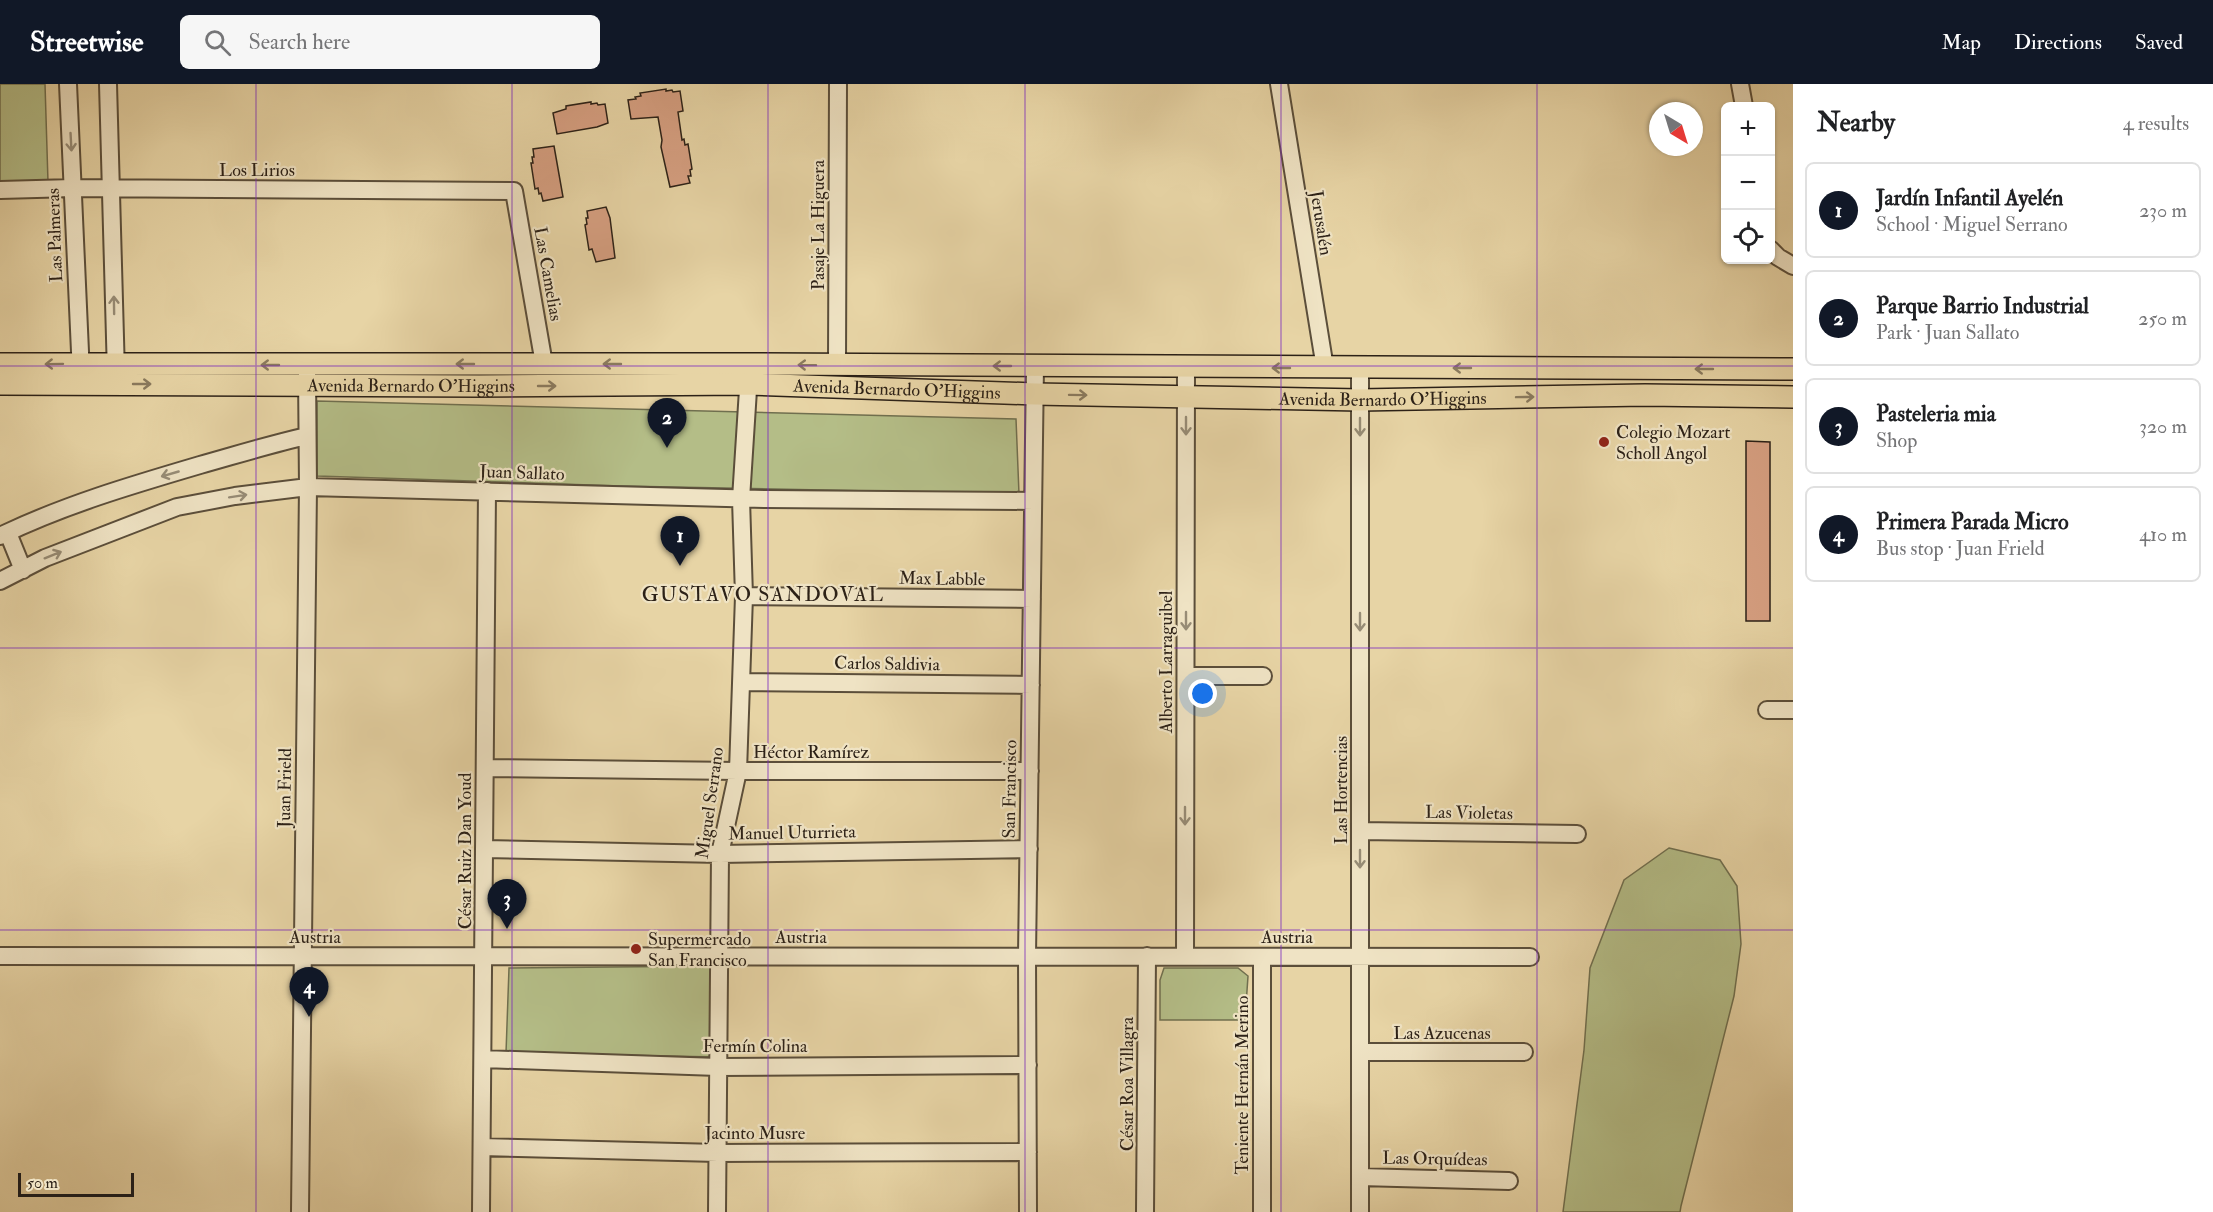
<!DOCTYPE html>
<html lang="en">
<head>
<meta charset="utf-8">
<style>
	body { margin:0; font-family:"IM FELL Double Pica",serif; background:#f6f6f6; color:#202124 }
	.controls { position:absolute; right:18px; top:18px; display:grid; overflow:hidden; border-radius:9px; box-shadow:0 2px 4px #0004 }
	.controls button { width:54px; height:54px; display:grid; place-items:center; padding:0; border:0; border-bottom:2px solid #e0e0e0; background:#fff; color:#202124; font:30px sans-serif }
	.compass { position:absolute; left:1649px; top:18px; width:54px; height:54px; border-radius:50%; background:#fff; box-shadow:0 2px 4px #0004; rotate:142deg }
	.scale { position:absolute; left:18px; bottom:15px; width:116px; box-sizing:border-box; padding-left:6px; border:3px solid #2c2117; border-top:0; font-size:16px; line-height:21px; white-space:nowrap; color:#2c2117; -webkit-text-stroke:4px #efe3c4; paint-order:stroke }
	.you { position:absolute; left:1203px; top:610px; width:21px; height:21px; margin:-15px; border:4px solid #fff; border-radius:50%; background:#1a73e8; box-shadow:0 0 0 9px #1a73e833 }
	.badge { display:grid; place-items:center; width:39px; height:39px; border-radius:50%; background:#111827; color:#fff; font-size:20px; font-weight:700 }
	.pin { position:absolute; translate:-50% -50px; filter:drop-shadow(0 2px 3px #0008) }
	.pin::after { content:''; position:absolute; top:32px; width:21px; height:18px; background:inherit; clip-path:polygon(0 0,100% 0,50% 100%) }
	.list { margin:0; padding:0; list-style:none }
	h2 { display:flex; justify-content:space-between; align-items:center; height:78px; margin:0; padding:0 24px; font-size:26px }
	h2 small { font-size:20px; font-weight:400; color:#757577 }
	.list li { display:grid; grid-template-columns:39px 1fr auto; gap:18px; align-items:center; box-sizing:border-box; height:96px; margin:0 12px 12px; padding:0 12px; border:2px solid #e0e0e0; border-radius:9px }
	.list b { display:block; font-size:22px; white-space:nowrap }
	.list p { margin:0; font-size:20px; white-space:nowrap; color:#757577 }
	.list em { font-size:20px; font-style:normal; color:#757577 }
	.icon { flex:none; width:33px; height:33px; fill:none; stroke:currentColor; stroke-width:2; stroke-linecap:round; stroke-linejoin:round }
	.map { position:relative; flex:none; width:1793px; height:1128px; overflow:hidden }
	header { display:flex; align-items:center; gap:36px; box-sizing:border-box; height:84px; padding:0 30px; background:#111827; color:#fff }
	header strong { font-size:28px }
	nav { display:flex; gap:33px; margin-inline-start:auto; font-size:21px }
	.search { width:420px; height:54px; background:#f6f6f6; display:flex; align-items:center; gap:15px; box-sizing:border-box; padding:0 21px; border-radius:9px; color:#757577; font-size:22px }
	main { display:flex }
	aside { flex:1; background:#fff }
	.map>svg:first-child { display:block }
	.green { fill:#b4bd87; stroke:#706f4f; stroke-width:1.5 }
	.building { fill:#d69f81; stroke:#2c2117; stroke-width:1.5 }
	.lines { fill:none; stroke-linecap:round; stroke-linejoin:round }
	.minor-casing { stroke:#5b4e3a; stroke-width:20 }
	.major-casing { stroke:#2c2117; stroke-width:24 }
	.minor { stroke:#efe3c4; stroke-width:16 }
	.major { stroke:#e7d4a5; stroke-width:21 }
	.oneway { stroke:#978c76 }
	.oneway2 { stroke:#8a7a5e }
	.grid { fill:none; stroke:#7b2cbf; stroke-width:1.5; stroke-opacity:0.55 }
	.poi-dot { fill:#8f2418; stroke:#efe3c4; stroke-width:2 }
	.labels { text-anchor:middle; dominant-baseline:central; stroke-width:4.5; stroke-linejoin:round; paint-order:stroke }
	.street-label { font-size:18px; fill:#2c2117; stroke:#efe3c4 }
	.poi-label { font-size:18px; fill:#2c2117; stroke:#efe3c4; text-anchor:start }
	.neighbourhood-label { font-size:20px; letter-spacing:1.5px; fill:#2c2117; stroke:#efe3c4 }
</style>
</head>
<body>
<header>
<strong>Streetwise</strong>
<div class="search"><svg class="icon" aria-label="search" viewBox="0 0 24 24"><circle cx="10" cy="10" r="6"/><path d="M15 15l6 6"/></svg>Search here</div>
<nav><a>Map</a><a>Directions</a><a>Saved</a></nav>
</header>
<main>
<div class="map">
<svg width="1793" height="1128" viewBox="0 0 1793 1128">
	<rect width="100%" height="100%" fill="#e7d4a5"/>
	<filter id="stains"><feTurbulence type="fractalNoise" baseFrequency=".00333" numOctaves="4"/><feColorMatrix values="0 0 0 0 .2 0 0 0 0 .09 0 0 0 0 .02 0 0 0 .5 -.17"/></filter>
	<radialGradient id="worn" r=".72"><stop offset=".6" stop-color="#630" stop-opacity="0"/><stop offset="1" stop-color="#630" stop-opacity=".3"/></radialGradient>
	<path class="green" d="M0,0H45L48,98L0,99Z
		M317,317L1016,335L1019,410L621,402L317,392Z
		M1669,764L1720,776L1737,802L1741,860L1734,912L1681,1122L1680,1128H1563L1584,966L1590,884L1624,796Z
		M719,882V973L506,969L509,884Z
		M1164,884H1238L1248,892L1245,936H1160V896Z"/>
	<path class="building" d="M666,5V7L672,6L673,8L680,7L683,27L678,28L682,56L684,55L685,61L688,60L692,85L690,86L691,92H688L690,99L670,103L661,63L662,56L658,33L631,35L628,16L636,15L635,13L641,12L640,9Z
		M591,18V20L597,19L598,21L605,20L608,39L597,43L557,50L553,29L566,25V22Z
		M554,62L563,113L543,117L541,109L539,110L538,104L535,105L531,79H533L532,73H534L533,65Z
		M606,123L610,134L615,174L596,178L592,165L589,166L585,141L587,140L586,134H588L587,127Z
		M1746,357L1770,358V537H1746Z"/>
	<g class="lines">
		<g class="minor-casing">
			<path id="minor" d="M68,0L81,290
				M108,0L116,290
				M1279,0L1325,284
				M1740,0L1744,22
				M0,106L73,104L514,107L544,280
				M1770,165L1778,173L1793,182
				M837,281L838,1
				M1360,284V1128
				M8,449L23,486
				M0,452C64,421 132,401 200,381C236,371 271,360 307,352
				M0,497L45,474L177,423L235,412L308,403L766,415L1033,417
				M744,512L1032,515
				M1186,592H1263
				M742,598L1031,601
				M1767,626H1793
				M485,684L738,687H1030
				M1360,747L1577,750
				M484,765L720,770L1029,765
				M0,872L1530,873
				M1185,872L1186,283
				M1262,873V1128
				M1360,968H1524
				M483,975L718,983L1028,981
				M482,1063L718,1069L1028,1068
				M1360,1093L1509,1097
				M300,1128L308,403L307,289
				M481,1128L487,407
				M717,1128L720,770L738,687L744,512L741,415L749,290
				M1028,1128L1027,872L1035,282
				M1145,1128L1147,872"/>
		</g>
		<g class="major-casing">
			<g id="major">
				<path d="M0,280H750L1793,285"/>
				<path id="s1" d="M0,300L479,302L748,300L1035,310L1360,316L1645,311L1793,313"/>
			</g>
		</g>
		<use href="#minor" class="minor"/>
		<use href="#major" class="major"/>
	</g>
	<defs><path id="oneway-shaft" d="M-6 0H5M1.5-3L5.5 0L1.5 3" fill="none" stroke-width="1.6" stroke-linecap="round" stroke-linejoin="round" transform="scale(1.5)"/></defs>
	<g class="oneway">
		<use href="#oneway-shaft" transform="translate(71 58) rotate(87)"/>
		<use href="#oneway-shaft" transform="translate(114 221) rotate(-91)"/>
		<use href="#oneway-shaft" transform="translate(1186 342) rotate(90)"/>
		<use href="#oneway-shaft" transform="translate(1360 343) rotate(90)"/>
		<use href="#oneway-shaft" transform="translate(170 390) rotate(164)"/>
		<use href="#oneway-shaft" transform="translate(238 412) rotate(-9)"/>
		<use href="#oneway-shaft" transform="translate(53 471) rotate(-22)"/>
		<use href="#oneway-shaft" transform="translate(1186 537) rotate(90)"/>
		<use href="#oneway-shaft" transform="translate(1360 538) rotate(90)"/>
		<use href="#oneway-shaft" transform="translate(1185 732) rotate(90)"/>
		<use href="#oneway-shaft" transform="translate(1360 775) rotate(90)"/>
	</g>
	<g class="oneway2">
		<use href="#oneway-shaft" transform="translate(54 280) rotate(179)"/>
		<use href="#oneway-shaft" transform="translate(465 280) rotate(180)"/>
		<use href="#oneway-shaft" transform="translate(612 280) rotate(-180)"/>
		<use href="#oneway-shaft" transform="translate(270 281) rotate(-180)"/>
		<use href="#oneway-shaft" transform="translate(807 281) rotate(-179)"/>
		<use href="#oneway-shaft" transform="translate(1002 282) rotate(-180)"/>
		<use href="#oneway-shaft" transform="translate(1281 284) rotate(-180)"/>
		<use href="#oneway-shaft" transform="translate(1462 284) rotate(180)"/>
		<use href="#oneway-shaft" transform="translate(1704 285) rotate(-180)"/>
		<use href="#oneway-shaft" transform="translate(142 300)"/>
		<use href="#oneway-shaft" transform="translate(547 302)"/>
		<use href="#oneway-shaft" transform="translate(1078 311) rotate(1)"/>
		<use href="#oneway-shaft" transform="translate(1525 313) rotate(-1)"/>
	</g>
	<path class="grid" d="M256,0V1128M512,0V1128M768,0V1128M1025,0V1128M1281,0V1128M1537,0V1128M0,282H1793M0,564H1793M0,846H1793"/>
	<g class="poi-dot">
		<circle cx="1604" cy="358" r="6"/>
		<circle cx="636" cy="865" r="6"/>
	</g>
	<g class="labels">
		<g class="street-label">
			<text x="257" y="86">Los Lirios</text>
			<text transform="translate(1321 139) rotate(81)">Jerusalén</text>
			<text transform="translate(818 141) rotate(-90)">Pasaje La Higuera</text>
			<text transform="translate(55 151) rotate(-92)">Las Palmeras</text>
			<text transform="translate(548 190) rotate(80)">Las Camelias</text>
			<text stroke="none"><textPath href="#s1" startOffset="411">Avenida Bernardo O'Higgins</textPath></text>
			<text stroke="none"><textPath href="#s1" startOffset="897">Avenida Bernardo O'Higgins</textPath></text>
			<text stroke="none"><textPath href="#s1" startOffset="1383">Avenida Bernardo O'Higgins</textPath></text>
			<text transform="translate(522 389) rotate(2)">Juan Sallato</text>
			<text transform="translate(942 495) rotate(1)">Max Labble</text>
			<text transform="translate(1166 578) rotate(-90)">Alberto Larraguibel</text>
			<text transform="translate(887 580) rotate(1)">Carlos Saldivia</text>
			<text x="811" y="668">Héctor Ramírez</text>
			<text transform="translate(285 704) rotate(-89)">Juan Frield</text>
			<text transform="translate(1010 705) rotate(-89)">San Francisco</text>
			<text transform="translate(1341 706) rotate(-90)">Las Hortencias</text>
			<text transform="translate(710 719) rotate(-82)">Miguel Serrano</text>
			<text transform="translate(1469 729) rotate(1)">Las Violetas</text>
			<text transform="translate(792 749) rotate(-1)">Manuel Uturrieta</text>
			<text transform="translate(465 767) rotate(-90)">César Ruiz Dan Youd</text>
			<text x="315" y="853">Austria</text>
			<text x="801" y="853">Austria</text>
			<text x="1287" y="853">Austria</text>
			<text x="1442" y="949">Las Azucenas</text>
			<text x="755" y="962">Fermín Colina</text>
			<text transform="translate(1127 1000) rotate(-90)">César Roa Villagra</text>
			<text transform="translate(1242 1001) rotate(-90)">Teniente Hernán Merino</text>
			<text x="755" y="1049">Jacinto Musre</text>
			<text transform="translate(1435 1075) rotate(1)">Las Orquídeas</text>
		</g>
		<g class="poi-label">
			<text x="1616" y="348">Colegio Mozart<tspan x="1616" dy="21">Scholl Angol</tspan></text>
			<text x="648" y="855">Supermercado<tspan x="648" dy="21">San Francisco</tspan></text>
		</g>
		<g class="neighbourhood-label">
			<text x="763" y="510">GUSTAVO SANDOVAL</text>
		</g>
	</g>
	<rect width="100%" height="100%" filter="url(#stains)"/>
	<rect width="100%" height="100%" fill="url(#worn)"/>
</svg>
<div class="controls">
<button>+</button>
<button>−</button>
<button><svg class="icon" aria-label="locate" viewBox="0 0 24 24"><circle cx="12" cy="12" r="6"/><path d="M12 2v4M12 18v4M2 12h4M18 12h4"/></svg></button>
</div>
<svg class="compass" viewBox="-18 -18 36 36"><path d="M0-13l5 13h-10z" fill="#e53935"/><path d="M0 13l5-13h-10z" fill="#757577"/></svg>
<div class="scale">50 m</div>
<div class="you"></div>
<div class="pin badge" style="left:680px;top:482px">1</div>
<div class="pin badge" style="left:667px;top:364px">2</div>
<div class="pin badge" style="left:507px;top:845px">3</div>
<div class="pin badge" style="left:309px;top:933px">4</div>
</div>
<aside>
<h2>Nearby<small>4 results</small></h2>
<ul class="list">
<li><span class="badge">1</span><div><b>Jardín Infantil Ayelén</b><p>School · Miguel Serrano</p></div><em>230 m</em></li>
<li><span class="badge">2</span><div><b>Parque Barrio Industrial</b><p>Park · Juan Sallato</p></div><em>250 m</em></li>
<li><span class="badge">3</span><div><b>Pasteleria mia</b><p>Shop</p></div><em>320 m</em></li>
<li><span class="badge">4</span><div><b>Primera Parada Micro</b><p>Bus stop · Juan Frield</p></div><em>410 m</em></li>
</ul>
</aside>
</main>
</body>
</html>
